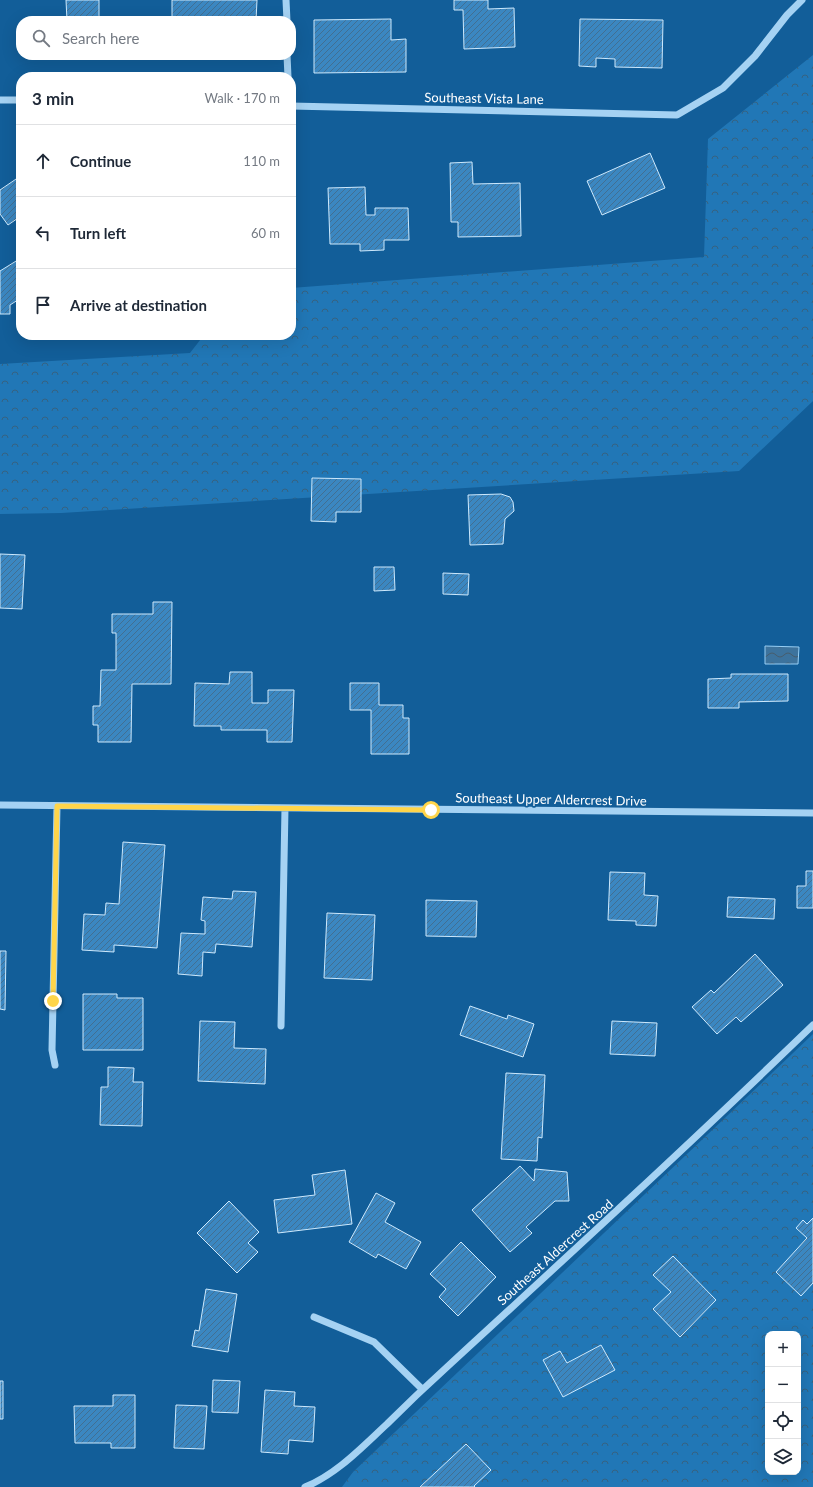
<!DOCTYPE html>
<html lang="en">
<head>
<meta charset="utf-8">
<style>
	body { margin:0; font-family:Lato,sans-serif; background:#f6f6f7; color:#1f2937 }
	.controls { position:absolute; right:12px; bottom:12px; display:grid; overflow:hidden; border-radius:8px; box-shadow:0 4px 16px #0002 }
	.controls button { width:36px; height:36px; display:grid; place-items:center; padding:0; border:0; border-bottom:1px solid #e0e1e3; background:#fff; color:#1f2937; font:20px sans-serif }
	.stop { position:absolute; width:12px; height:12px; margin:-9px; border:3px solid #ffd54a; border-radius:50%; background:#fff }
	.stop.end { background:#ffd54a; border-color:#fff; box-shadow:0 1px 4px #0008 }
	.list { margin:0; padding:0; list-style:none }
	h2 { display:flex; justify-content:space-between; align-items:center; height:52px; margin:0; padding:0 16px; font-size:17px }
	h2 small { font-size:13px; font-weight:400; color:#747a83 }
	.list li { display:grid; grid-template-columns:26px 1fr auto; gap:12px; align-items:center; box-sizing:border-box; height:72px; padding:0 16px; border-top:1px solid #e0e1e3 }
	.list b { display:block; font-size:15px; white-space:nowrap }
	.list em { font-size:13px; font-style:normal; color:#747a83 }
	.icon { flex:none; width:22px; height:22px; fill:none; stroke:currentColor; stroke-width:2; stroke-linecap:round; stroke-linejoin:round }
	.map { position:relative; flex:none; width:813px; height:1487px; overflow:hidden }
	.search { position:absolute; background:#fff; box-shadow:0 4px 16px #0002; left:16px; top:16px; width:280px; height:44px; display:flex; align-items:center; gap:10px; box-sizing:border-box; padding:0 14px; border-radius:16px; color:#747a83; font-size:15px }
	.panel { position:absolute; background:#fff; box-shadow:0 4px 16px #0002; left:16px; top:72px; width:280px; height:268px; border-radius:16px }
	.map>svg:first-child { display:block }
	.forest { fill:url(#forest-crowns); fill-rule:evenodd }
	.water { fill:url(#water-waves); stroke:#97cff6 }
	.building { fill:url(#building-hatch); stroke:#cde9fd }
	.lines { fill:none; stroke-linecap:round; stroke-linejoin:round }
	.minor { stroke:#a5d2f3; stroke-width:7 }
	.route { stroke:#ffd54a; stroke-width:5 }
	.labels { text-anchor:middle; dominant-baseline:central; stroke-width:3.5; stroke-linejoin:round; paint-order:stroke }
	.street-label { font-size:13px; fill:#fff; stroke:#125e99 }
</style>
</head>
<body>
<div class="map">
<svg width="813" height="1487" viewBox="0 0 813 1487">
	<defs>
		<pattern id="forest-crowns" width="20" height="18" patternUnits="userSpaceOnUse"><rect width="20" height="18" fill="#2177b6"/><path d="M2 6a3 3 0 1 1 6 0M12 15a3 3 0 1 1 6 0" fill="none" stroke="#366281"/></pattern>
		<pattern id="water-waves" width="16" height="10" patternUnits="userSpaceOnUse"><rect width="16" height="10" fill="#3d739d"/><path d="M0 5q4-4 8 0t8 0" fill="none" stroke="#465c6c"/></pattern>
		<pattern id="building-hatch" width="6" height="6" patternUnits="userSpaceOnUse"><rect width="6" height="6" fill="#3b87c1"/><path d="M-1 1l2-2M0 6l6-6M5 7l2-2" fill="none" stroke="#426f92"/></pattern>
	</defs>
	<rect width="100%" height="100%" fill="#125e99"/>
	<path class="forest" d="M813,55V401L739,471L61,513L0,514V364L190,353L204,335H291V288L704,257L708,139Z
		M813,1034V1487H342L353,1472ZM768,1334H798V1472H768Z"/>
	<path class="water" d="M765,646L799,647L798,664H765Z"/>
	<path class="building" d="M66,0H99V21H67Z
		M172,0H257L256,21H172Z
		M454,0H488V9L514,8L515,47L464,49L463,10H454Z
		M391,19V40L406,39V72L314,73V20Z
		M580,19L663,20L662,68L615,67V59L596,58V67L579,66Z
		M38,55H99V59H38Z
		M650,153L665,188L602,215L587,181Z
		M472,162L473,184L520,183L521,236L458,237V222H451L450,163Z
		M19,177L21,179V216L8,225L0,214V190Z
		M291,178H292V217H291Z
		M365,187L366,215H375V208H408L409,240H384V250L360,251V244H330L328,188Z
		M21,258V298L10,305V314H0V271Z
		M312,478L361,479V512H336V522L311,521Z
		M501,494L510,497L513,502L514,511L505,519L503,544L470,545L468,495Z
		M0,554L25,555L22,609L0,608Z
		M374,567H394L395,590L374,591Z
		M443,573L469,574L468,595L443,594Z
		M153,602H172L171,684H132L131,742H98V725H93V706H100L101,670H116V633H112V614H153Z
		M230,672H252V703H268V690H294L292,742H267V730H221V726H194L195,683L229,684Z
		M731,674H788V701L739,702V708H708V679L731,678Z
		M350,683H379V705H403V718H409V754H371V710H350Z
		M123,842L165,845L157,948L114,945V952L82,950L84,914L105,915L106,903L119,904Z
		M806,871H813V908H797V886H806Z
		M610,872L645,873L644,895L658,896L656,926L636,925V921L608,920Z
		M233,891L256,892L252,947L216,944L215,953L203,952L202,976L178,974L181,933L205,934V921L201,920L203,897L232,899Z
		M728,897L775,899L774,919L727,917Z
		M426,900L477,901L476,937L426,936Z
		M327,913L375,915L372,980L324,978Z
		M0,951H6L5,1010L0,1009Z
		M755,954L783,985L741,1022L736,1017L717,1034L692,1007L711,990L714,993Z
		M83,994H117V998H143V1050H83Z
		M470,1006L507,1019L508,1015L534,1024L523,1057L460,1035Z
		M200,1021L235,1022L234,1048L266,1049L265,1084L198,1081Z
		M612,1021L657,1023L655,1056L610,1054Z
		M108,1067L134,1068L133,1082H143L142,1126L100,1125L101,1087H108Z
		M506,1073L545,1075L542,1138L538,1137L537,1161L501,1159Z
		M520,1166L534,1181L535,1169L567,1172L569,1201H555L526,1227L532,1233L510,1252L472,1210Z
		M345,1170L352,1224L278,1233L274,1200L315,1195L312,1175Z
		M376,1193L395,1203L385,1222L421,1242L406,1269L378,1254L376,1258L349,1242Z
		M229,1201L259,1232L248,1243L258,1252L237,1273L197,1233Z
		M813,1218V1283L801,1296L776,1272L807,1238L796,1228L803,1220L807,1224Z
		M461,1242L496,1277L458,1316L439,1297L446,1289L430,1274Z
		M673,1256L716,1300L680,1337L653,1309L671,1292L653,1275Z
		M206,1289L237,1294L228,1352L192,1346L195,1330L199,1331Z
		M601,1345L615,1370L563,1397L543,1360L560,1351L567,1363Z
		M213,1380L240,1381L238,1413L212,1412Z
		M0,1381H3V1419H0Z
		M265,1390L295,1392L294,1406L315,1407L313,1442L289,1440L288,1454L261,1452Z
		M113,1395H135V1448H111V1443H75L74,1406H113Z
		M176,1405L207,1406L204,1449L174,1448Z
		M466,1444L491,1470L474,1486L475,1487H420Z"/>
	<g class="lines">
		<path class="minor" d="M286,0L287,21
			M287,55L288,77
			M0,100H21
			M291,106L677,115L723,88L755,56L787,15L802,0
			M0,805L813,813
			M281,1026L285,808
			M55,1065L52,1050L57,806
			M314,1317L374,1342L422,1389
			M305,1487C337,1474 362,1447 387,1424C406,1405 426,1386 447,1367C570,1254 693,1141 813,1025"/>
	</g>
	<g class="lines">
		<path class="route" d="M53,1001L57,806L431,810"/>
	</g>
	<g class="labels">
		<g class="street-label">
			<text transform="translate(484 98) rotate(1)">Southeast Vista Lane</text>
			<text transform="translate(551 799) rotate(1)">Southeast Upper Aldercrest Drive</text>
			<text transform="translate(555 1252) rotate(-42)">Southeast Aldercrest Road</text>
		</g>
	</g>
</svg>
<div class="controls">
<button>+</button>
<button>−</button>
<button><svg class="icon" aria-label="locate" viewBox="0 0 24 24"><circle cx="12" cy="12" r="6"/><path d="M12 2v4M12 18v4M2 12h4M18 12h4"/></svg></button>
<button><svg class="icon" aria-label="layers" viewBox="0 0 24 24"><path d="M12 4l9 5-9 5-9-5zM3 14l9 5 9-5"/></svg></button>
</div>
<div class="stop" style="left:431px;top:810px"></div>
<div class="stop end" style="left:53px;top:1001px"></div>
<div class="search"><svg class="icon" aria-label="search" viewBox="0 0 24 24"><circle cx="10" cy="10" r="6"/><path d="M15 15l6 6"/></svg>Search here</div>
<section class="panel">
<h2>3 min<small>Walk · 170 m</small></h2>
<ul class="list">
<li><svg class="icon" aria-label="ahead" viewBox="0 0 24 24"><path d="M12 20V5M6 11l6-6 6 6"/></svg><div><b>Continue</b></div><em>110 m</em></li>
<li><svg class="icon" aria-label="left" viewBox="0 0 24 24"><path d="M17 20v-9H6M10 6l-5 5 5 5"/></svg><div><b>Turn left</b></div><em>60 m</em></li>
<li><svg class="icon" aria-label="arrive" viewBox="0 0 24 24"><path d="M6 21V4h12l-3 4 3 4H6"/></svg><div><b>Arrive at destination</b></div></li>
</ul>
</section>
</div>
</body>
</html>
